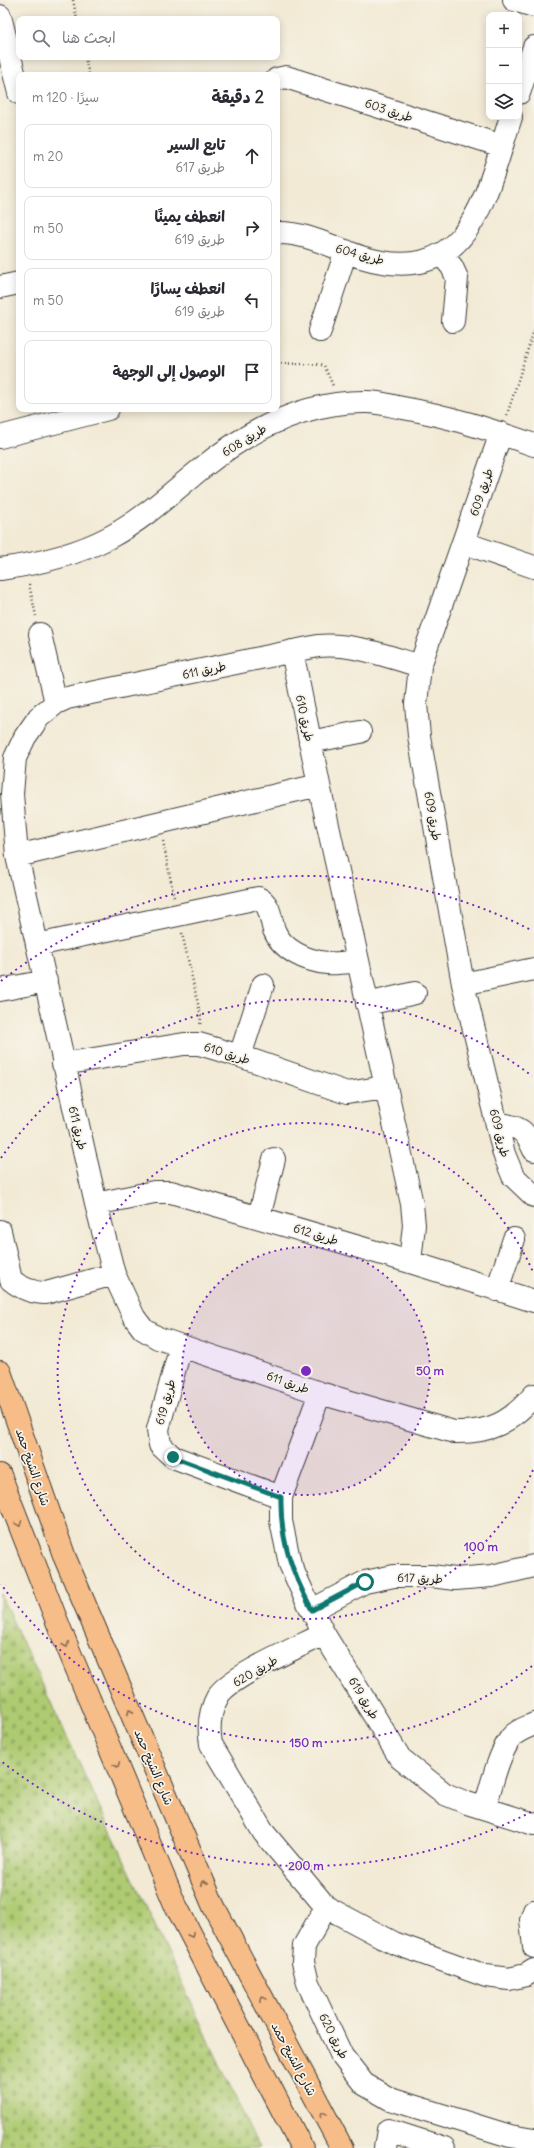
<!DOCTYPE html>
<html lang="ar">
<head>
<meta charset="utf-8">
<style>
	body { margin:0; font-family:Delius,"Playpen Sans Arabic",sans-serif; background:#f2f2f3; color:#2b2b33; direction:rtl }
	.controls { position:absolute; right:12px; top:12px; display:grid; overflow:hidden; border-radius:8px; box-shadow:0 2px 10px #0003 }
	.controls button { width:36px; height:36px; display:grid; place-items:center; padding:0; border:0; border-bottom:1px solid #e1e1e2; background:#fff; color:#2b2b33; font:20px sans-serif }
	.stop { position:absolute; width:12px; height:12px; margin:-9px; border:3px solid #0f766e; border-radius:50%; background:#fff }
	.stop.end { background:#0f766e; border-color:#fff; box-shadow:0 1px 4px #0008 }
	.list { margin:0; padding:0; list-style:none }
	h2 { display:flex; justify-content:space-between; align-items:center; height:52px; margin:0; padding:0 16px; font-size:17px }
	h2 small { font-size:13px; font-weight:400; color:#7c7c81 }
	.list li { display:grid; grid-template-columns:26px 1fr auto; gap:12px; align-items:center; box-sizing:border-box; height:64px; margin:0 8px 8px; padding:0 8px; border:1px solid #e1e1e2; border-radius:8px }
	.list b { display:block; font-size:15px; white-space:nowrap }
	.list p { margin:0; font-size:13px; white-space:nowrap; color:#7c7c81 }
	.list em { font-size:13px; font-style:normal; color:#7c7c81 }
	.icon { flex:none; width:22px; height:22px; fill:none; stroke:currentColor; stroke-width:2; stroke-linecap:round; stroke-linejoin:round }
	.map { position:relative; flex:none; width:534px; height:2148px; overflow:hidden; direction:ltr }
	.search { position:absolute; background:#fff; box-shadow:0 2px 10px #0003; left:16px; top:16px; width:264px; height:44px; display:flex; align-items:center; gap:10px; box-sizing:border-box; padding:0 14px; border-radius:8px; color:#7c7c81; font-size:15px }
	.panel { position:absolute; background:#fff; box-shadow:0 2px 10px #0003; left:16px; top:72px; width:264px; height:340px; border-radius:8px; direction:rtl }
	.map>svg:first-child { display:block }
	.cemetery { fill:url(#cemetery-stones); stroke:#657447 }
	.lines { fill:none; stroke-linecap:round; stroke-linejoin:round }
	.minor-casing { stroke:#3c3b38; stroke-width:24 }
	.major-casing { stroke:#3c3b38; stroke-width:24 }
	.path { stroke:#3c3b38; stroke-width:2.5; stroke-dasharray:1 3; stroke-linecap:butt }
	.minor { stroke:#fff; stroke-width:22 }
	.major { stroke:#f7bd88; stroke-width:22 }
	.oneway { stroke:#8a6c52 }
	.route { stroke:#0f766e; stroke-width:5 }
	.ring { fill:none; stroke:#7b2cbf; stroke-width:2; stroke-dasharray:2 4 }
	.labels { text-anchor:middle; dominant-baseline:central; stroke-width:3.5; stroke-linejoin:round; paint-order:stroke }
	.street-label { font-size:12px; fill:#1c1c1c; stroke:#f7f3e8 }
	.centre { fill:#7b2cbf; stroke:#f7f3e8; stroke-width:2 }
	.ring-label { font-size:12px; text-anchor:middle; font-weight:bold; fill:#7b2cbf; stroke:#f7f3e8; stroke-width:3.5; stroke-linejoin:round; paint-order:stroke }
</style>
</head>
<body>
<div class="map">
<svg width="534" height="2148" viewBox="0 0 534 2148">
	<defs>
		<pattern id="cemetery-stones" width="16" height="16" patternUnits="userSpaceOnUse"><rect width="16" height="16" fill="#aecb72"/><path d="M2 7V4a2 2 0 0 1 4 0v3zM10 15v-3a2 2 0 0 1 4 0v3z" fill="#95ae62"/></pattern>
	</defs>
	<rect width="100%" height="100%" fill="#f7f3e8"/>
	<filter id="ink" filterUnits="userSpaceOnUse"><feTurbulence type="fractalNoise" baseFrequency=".025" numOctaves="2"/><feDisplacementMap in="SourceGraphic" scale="8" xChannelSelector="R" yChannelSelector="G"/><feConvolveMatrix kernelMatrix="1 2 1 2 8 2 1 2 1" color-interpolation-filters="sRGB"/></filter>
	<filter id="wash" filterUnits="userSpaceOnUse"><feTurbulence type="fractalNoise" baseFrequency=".012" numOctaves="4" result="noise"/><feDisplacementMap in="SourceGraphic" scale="16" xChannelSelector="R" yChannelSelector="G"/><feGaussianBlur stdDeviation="0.9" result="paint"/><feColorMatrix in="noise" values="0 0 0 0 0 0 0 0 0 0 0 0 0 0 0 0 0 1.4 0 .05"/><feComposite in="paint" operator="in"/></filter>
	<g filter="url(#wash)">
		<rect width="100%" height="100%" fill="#f2ead5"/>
		<path class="cemetery" d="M0,1594L259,2148H0Z"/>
	</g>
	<g filter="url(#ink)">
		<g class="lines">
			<g class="minor-casing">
				<path id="minor" d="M514,0L534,6
					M0,16L19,93
					M277,79L286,77L502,146
					M519,93L534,47
					M277,233C306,232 334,248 361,257C470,290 485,197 511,117
					M442,255L452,267L457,278L453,321
					M0,287L19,283
					M320,331L346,251
					M501,433L420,666L416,704L419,736L463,984L504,1154L513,1176L534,1196
					M0,437L108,409
					M464,543L534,567
					M0,569C37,564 76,555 110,537C144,519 172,492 202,468C249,430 306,401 367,402C379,402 392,406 403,408C449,416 491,430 534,445
					M40,634L56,703
					M292,651L319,785L412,1204L414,1225L410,1262
					M420,666C386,656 353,643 318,646L67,698L56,703L39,717L25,737L15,758L12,794L17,856L96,1204L114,1274L134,1317L143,1329L158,1338L320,1393L454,1432C490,1433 510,1423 534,1395
					M310,742L360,732
					M17,856L319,785
					M37,945L258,898C271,904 270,918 274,930C282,950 306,961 327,963C337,964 348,962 358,961
					M463,984L534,969
					M0,990L46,981
					M367,1004L415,993
					M240,1056L263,985
					M63,1064L184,1044H199L240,1056L347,1093L385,1087
					M497,1123C520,1128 524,1128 534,1150
					M96,1204L154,1192H171L410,1262L534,1301
					M259,1217L274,1159
					M0,1231L11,1280C22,1289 32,1293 46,1293L114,1274
					M497,1290L514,1239
					M181,1346L158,1429L160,1445L173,1457L281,1497
					M320,1393L281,1497V1521L290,1564L304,1595L324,1634L400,1758L445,1794L467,1803L534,1824
					M312,1610L365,1582L394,1576H431L455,1579L492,1576L534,1566
					M324,1634C301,1646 230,1676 218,1696C209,1712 208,1727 211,1744L264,1833L326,1907L394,1943L486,1976L509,1979L526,1975L534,1970
					M485,1807C491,1787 498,1756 510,1739C515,1731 526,1728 534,1724
					M326,1907L304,1946L303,1962L308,1983L342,2056L364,2084L390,2099L510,2136L534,2140
					M534,1911L531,1920L534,1947
					M385,2148L388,2130L444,2148"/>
			</g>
			<g class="major-casing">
				<path id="major" d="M0,1372L65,1558L214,1907L342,2148
					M0,1475L60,1629L174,1902L302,2148"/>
			</g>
			<path class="path" d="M73,0L77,19
				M85,57L89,75
				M277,363L324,365L333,386
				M507,415L534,330
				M29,584L36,616
				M163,841L174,897
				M182,933L201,1017L200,1026"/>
			<use href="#minor" class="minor"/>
			<use href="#major" class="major"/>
		</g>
		<defs><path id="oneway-chevron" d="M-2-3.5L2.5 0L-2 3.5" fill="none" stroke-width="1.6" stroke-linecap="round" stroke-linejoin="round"/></defs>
		<g class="oneway">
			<use href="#oneway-chevron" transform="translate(19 1524) rotate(69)"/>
			<use href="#oneway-chevron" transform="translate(66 1645) rotate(67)"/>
			<use href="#oneway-chevron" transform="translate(130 1712) rotate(-113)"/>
			<use href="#oneway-chevron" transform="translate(117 1765) rotate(67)"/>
			<use href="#oneway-chevron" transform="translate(204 1883) rotate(-113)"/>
			<use href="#oneway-chevron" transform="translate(191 1935) rotate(63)"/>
			<use href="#oneway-chevron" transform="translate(262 1999) rotate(-118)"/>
			<use href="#oneway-chevron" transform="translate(323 2114) rotate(-118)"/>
		</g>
	</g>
	<g class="lines" filter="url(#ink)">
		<path class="route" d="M173,1457L281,1497C280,1540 292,1573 312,1610L365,1582"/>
	</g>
	<circle cx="306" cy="1371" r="124" fill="#7b2cbf" fill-opacity=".12"/>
	<g class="ring">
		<circle cx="306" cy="1371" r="124"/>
		<path d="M533 1470A248 248 0 1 1 533 1272"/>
		<path d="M532 1666A372 372 0 0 1 1 1584M1 1158A372 372 0 0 1 532 1076"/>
		<path d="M531 1812A495 495 0 0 1 1 1761M1 981A495 495 0 0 1 531 930"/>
	</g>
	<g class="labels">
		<g class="street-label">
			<text transform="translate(389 110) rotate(18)">طريق 603</text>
			<text transform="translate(360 254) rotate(15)">طريق 604</text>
			<text transform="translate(244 440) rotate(-32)">طريق 608</text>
			<text transform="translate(481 492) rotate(-71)">طريق 609</text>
			<text transform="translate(204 670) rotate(-12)">طريق 611</text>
			<text transform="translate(305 718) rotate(78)">طريق 610</text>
			<text transform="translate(433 816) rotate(80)">طريق 609</text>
			<text transform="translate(227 1053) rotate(17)">طريق 610</text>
			<text transform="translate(78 1128) rotate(77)">طريق 611</text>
			<text transform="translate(500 1133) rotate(76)">طريق 609</text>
			<text transform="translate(316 1234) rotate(17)">طريق 612</text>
			<text transform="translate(288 1382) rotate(19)">طريق 611</text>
			<text transform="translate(165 1402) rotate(-75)">طريق 619</text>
			<text transform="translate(33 1467) rotate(71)">شارع الشيخ حمد</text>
			<text transform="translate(420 1578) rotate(2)">طريق 617</text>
			<text transform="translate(255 1671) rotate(-30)">طريق 620</text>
			<text transform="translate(364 1698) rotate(59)">طريق 619</text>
			<text transform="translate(154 1767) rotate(67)">شارع الشيخ حمد</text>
			<text transform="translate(334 2036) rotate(63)">طريق 620</text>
			<text transform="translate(294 2059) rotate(62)">شارع الشيخ حمد</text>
		</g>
	</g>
	<circle cx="306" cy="1371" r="6" class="centre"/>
	<g class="ring-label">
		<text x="430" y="1375">50 m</text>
		<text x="481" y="1551">100 m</text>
		<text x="306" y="1747">150 m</text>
		<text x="306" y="1870">200 m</text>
	</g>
</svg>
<div class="controls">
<button>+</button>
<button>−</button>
<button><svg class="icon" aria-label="layers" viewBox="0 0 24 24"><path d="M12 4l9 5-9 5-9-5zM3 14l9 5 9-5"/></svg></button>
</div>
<div class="stop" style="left:365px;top:1582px"></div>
<div class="stop end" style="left:173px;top:1457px"></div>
<div class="search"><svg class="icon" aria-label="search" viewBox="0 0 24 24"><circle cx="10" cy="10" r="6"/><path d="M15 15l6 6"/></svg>ابحث هنا</div>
<section class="panel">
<h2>2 دقيقة<small>سيرًا · 120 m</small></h2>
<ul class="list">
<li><svg class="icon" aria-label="ahead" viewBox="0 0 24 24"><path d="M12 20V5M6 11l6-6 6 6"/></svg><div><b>تابع السير</b><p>طريق 617</p></div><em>20 m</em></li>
<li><svg class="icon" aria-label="right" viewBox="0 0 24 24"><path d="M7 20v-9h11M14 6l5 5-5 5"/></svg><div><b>انعطف يمينًا</b><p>طريق 619</p></div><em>50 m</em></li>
<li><svg class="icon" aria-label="left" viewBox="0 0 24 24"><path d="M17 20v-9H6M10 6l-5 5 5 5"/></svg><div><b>انعطف يسارًا</b><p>طريق 619</p></div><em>50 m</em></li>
<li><svg class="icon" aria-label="arrive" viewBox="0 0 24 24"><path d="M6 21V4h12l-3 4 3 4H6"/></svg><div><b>الوصول إلى الوجهة</b></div></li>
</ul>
</section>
</div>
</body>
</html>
